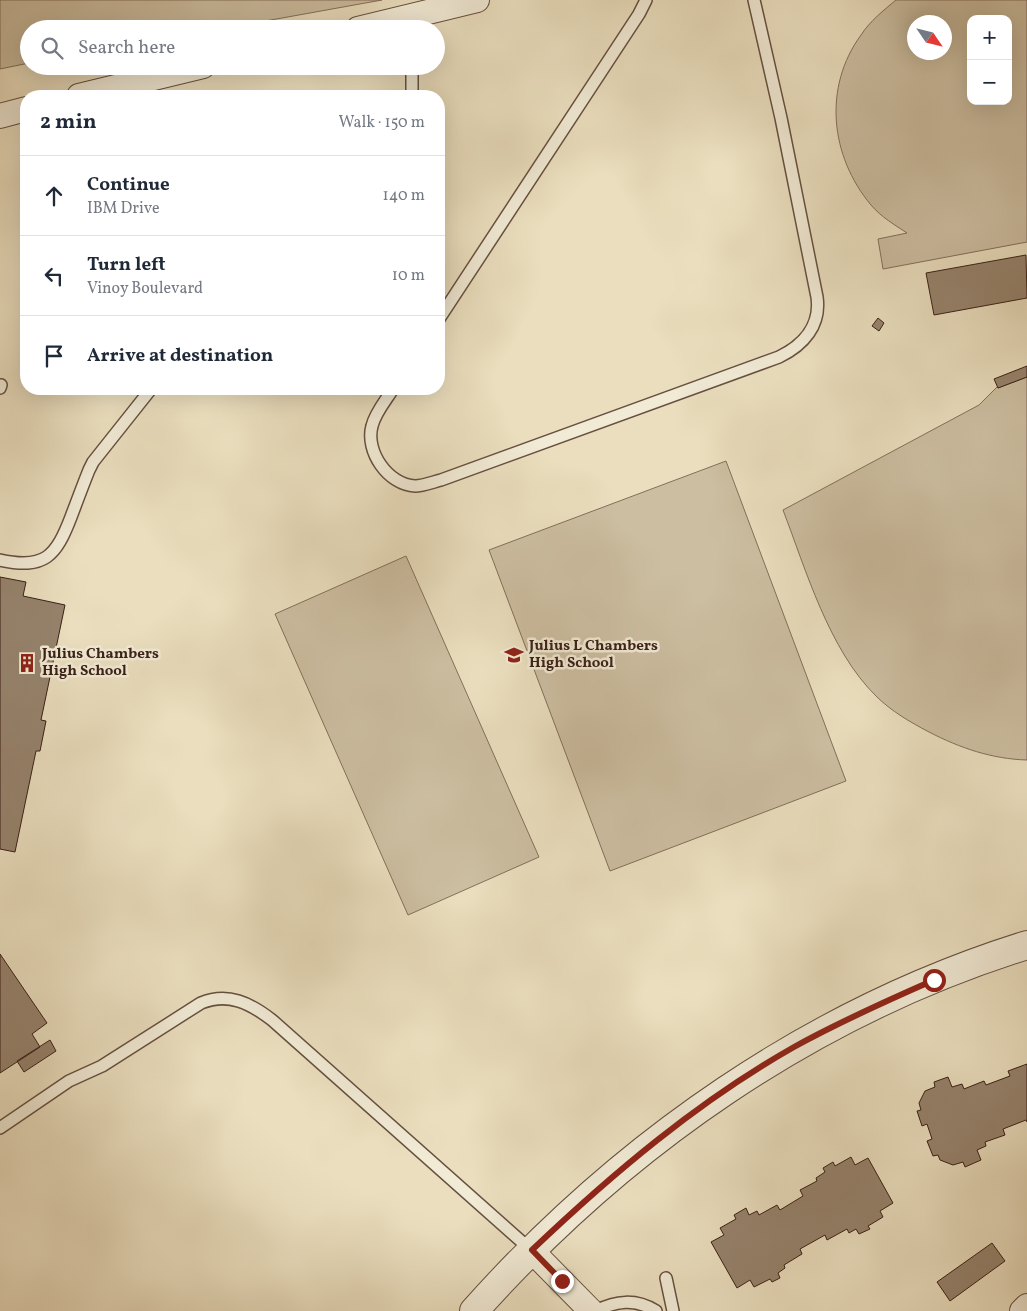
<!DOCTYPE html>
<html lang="en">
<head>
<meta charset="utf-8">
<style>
	body { margin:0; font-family:Vollkorn,serif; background:#f6f6f7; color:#1f2937 }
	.controls { position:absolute; right:15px; top:15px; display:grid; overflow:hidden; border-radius:10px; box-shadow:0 5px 20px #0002 }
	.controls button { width:45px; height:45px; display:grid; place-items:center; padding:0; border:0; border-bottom:1px solid #e0e1e3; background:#fff; color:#1f2937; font:25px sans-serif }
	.compass { position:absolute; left:907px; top:15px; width:45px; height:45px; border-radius:50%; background:#fff; box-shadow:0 5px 20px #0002; rotate:125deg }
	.stop { position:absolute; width:15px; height:15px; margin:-11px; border:4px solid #8f2418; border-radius:50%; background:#fff }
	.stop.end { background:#8f2418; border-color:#fff; box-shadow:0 1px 5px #0008 }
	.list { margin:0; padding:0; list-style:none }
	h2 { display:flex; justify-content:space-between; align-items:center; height:65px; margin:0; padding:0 20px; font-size:21px }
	h2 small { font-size:16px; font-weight:400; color:#747a83 }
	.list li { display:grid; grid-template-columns:32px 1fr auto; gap:15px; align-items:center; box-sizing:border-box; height:80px; padding:0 20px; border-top:1px solid #e0e1e3 }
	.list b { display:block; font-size:19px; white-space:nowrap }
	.list p { margin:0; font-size:16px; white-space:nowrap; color:#747a83 }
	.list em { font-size:16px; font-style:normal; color:#747a83 }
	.icon { flex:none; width:28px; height:28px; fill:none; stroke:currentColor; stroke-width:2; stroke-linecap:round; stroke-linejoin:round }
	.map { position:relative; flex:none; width:1027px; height:1311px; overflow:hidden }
	.search { position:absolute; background:#fff; box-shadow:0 5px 20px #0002; left:20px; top:20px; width:425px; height:55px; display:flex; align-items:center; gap:12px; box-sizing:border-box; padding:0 18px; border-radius:28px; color:#747a83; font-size:19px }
	.panel { position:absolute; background:#fff; box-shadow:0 5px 20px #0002; left:20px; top:90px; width:425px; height:305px; border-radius:20px }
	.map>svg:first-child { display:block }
	.green { fill:#ccbea1; stroke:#836f5c; fill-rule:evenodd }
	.building { fill:#96836d; stroke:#3a2016 }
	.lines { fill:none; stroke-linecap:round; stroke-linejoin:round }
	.service-casing { stroke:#665040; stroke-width:14 }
	.minor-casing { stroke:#665040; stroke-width:26 }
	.tertiary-casing { stroke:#665040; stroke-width:30 }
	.service { stroke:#f1ead5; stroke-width:11 }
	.minor { stroke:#f1ead5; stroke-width:24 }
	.tertiary { stroke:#f1ead5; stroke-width:28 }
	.route { stroke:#8f2418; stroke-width:6 }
	.labels { text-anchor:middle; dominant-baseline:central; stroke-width:5; stroke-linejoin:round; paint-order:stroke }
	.poi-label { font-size:15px; font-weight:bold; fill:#3a2016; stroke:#f1ead5; text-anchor:start }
</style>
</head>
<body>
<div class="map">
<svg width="1027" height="1311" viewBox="0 0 1027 1311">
	<rect width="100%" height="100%" fill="#eadebe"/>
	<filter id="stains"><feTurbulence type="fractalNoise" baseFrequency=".004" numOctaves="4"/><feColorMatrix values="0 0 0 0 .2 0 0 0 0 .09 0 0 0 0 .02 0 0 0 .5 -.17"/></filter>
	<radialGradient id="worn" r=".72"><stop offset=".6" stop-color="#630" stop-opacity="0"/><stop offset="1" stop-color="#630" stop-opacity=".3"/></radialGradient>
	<path class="green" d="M0,0H382L221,29H29V63L0,69Z
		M896,0H1027V242L883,269L878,239L907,233C895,225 881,217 871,205C830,156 823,87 861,35C870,21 884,10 896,0ZM971,19H1008V101H971ZM914,22H944V52H914Z
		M1027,377V760C992,759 960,748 929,732C910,722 891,711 876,696C829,650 806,570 783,510L979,405L997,387L998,388Z
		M726,461L846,781L610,871L489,550Z
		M406,556L539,857L408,915L275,614Z"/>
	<path class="building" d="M1026,255L1027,298L934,315L926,273Z
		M878,318L884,323L879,331L872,326Z
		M1027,366V377L998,388L994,379Z
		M0,577L26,582L23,596L65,605L41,720L46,721L40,751H36L15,852L0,849Z
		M0,954L47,1023L32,1034L40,1047L0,1073Z
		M50,1040L56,1051L24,1072L17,1061Z
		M1027,1064V1122L1026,1120L1003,1129L1005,1135L985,1142L986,1146L977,1150L981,1160L965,1167L963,1162L953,1165L940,1160L938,1155L933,1156L927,1141L932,1139L927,1124L922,1126L917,1111L921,1110L919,1103L925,1091L935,1087L934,1082L948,1077L952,1087L962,1084L964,1089L984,1081L986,1085L1010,1076L1008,1071Z
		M851,1157L855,1165L868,1158L893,1203L880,1211L883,1217L868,1226L870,1229L859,1234L856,1229L849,1233L847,1229L827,1240L825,1235L800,1249L802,1254L784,1265L785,1268L778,1273L780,1278L772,1282L770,1279L754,1287L750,1280L737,1288L711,1242L724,1235L720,1228L736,1219L734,1215L746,1208L749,1215L757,1211L759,1215L777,1205L780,1210L803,1196L800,1190L817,1181L816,1178L825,1172L823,1168L833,1162L835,1166Z
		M992,1243L1005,1261L950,1301L937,1282Z"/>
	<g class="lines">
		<g class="service-casing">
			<path id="service" d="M412,96V66
				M439,319L639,14L646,0
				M0,388L1,385
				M393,389C386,400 375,413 372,426C365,451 388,485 415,486C423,486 433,482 441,480L779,357C804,345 821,325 817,297L781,118L754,0
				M0,560C45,570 56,556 71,517C77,501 83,485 89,470L93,462L151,389
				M0,1128L69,1081L102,1066L201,1003C228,992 250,1003 272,1020L531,1250
				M666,1278L673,1311
				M595,1311C616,1301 635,1298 656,1311"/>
		</g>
		<g class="minor-casing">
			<path id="minor" d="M358,29L477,0
				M79,96L203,66
				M0,116L26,109
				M531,1250L591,1311
				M1022,1311L1027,1306"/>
		</g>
		<g class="tertiary-casing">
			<path id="tertiary" d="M474,1311C623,1144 812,1012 1027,945"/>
		</g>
		<use href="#service" class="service"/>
		<use href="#minor" class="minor"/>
		<use href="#tertiary" class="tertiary"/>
	</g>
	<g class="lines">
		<path class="route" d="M562,1281L532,1250C612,1174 697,1102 794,1047C839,1022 886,1001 934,980"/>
	</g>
	<defs>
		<g id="school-bare" transform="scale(1.5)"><path d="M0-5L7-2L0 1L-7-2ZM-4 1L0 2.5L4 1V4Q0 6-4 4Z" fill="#8f2418" stroke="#f1ead5" stroke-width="2.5" paint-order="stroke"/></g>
		<g id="building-bare" transform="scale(1.5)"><path d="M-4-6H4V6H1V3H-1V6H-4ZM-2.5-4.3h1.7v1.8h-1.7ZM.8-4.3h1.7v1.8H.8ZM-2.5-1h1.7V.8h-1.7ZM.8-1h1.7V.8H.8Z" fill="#8f2418" stroke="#f1ead5" stroke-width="2.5" paint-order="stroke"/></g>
	</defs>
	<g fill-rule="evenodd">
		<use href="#school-bare" x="514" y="655"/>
		<use href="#building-bare" x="27" y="663"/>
	</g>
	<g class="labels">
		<g class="poi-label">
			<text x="529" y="646">Julius L Chambers<tspan x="529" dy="17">High School</tspan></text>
			<text x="42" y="654">Julius Chambers<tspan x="42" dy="17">High School</tspan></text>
		</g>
	</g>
	<rect width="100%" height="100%" filter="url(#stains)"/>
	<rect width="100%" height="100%" fill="url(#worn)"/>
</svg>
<div class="controls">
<button>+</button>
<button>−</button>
</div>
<svg class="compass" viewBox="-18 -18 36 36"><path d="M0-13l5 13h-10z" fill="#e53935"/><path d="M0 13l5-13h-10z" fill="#747a83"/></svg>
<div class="stop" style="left:934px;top:980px"></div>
<div class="stop end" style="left:562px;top:1281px"></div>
<div class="search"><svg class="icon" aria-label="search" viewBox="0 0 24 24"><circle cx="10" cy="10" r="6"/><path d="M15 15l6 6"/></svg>Search here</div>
<section class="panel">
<h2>2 min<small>Walk · 150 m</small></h2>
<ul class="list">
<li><svg class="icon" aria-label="ahead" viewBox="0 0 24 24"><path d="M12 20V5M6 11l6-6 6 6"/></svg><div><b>Continue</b><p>IBM Drive</p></div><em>140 m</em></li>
<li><svg class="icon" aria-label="left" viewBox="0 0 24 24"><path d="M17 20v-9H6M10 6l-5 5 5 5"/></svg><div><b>Turn left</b><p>Vinoy Boulevard</p></div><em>10 m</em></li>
<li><svg class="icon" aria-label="arrive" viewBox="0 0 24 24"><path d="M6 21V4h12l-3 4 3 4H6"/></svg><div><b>Arrive at destination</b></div></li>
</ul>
</section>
</div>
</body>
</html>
